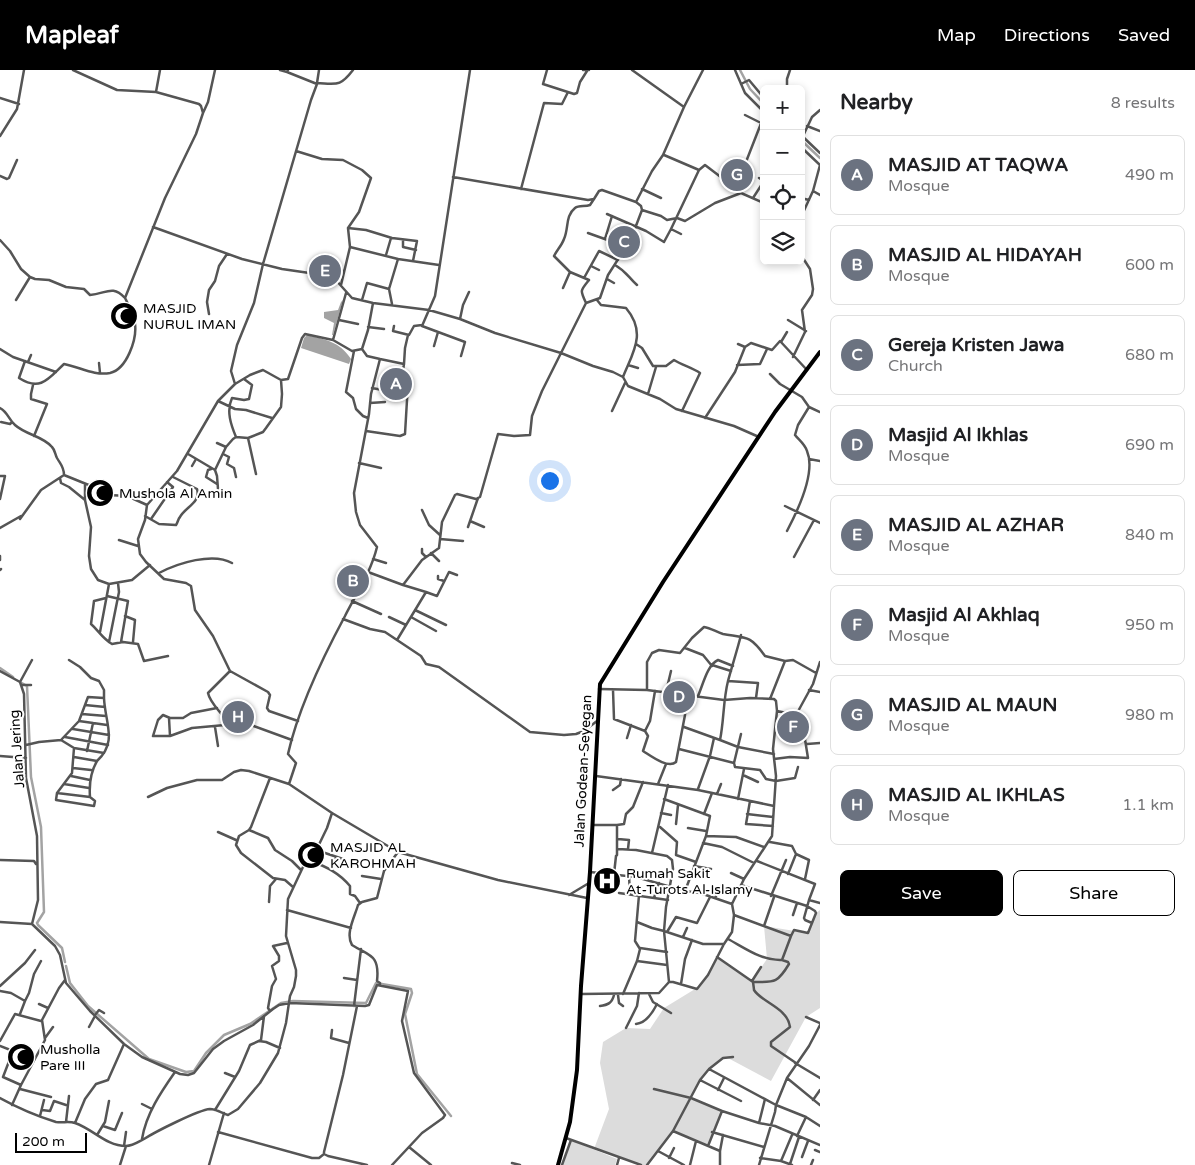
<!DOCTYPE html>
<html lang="en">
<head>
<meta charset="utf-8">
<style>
	body { margin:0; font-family:"Varela Round",sans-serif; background:#f2f2f2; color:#202124 }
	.controls { position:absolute; right:15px; top:15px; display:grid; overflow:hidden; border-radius:8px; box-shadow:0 2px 8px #0003 }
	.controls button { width:45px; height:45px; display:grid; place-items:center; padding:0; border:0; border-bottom:1px solid #e0e0e0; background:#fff; color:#202124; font:25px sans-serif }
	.scale { position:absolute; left:15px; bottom:12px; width:72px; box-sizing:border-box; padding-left:5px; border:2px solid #000; border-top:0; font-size:14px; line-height:18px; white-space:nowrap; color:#000; -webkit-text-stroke:4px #fff; paint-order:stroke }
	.you { position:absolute; left:549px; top:410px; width:18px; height:18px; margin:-12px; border:4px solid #fff; border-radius:50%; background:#1a73e8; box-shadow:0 0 0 8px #1a73e833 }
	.badge { display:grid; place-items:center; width:32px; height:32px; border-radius:50%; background:#000; color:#fff; font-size:16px; font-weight:700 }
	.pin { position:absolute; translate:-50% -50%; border:2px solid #fff; box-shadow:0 1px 5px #0006 }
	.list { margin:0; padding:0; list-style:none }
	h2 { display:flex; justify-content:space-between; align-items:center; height:65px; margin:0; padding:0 20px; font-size:21px }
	h2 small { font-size:16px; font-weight:400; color:#757577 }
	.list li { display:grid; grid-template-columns:32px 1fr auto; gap:15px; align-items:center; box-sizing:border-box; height:80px; margin:0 10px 10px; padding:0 10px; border:1px solid #e0e0e0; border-radius:8px }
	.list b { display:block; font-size:19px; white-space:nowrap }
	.list p { margin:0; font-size:16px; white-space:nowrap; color:#757577 }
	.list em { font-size:16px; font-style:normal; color:#757577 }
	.actions { display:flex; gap:10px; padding:15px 20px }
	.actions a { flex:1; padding:11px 0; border:1px solid #000; border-radius:8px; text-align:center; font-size:18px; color:#000 }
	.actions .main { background:#000; color:#fff }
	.icon { flex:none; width:28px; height:28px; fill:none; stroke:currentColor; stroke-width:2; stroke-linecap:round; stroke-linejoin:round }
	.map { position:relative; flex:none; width:820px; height:1095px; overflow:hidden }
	header { display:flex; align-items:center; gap:30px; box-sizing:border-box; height:70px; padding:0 25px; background:#000; color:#fff }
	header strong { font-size:24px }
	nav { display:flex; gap:28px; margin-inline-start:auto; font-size:18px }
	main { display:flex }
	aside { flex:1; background:#fff }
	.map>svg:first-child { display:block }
	.green { fill:#dcdcdc }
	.water { fill:#a3a3a3 }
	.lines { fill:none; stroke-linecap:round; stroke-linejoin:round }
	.canal { stroke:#a3a3a3; stroke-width:2.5 }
	.minor { stroke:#555; stroke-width:2.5 }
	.major { stroke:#000; stroke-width:4 }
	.labels { text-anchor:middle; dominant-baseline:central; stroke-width:4; stroke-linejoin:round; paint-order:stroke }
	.poi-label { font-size:14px; fill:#000; stroke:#fff; text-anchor:start }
	.street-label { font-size:14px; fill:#000; stroke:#fff }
</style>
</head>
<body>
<header>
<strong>Mapleaf</strong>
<nav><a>Map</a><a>Directions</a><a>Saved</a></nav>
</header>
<main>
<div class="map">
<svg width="820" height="1095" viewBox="0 0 820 1095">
	<rect width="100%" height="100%" fill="#fff"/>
	<path class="green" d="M820,840V938L806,947L771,1011L726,987C706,1001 702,1006 691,1027L723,1041L708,1076L673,1061L647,1095H641L594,1079L609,1039L600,993L603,972L626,958L650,959L664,938L700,916L717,887L752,911L767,889L764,856L807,863L816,843Z
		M571,1070L617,1089L615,1095H562Z"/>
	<path class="water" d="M343,230L333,265H332L334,253L324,248V242L338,240L341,232Z
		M307,265C326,270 339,271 351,289L349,294L301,278L304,268Z"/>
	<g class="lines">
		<path class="canal" d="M740,0L750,19L764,34
			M801,70L820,88
			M0,598L13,607
			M20,612L27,616L31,707L41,757L44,842L37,853L38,855L62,878L65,892
			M66,896L70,913L88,936L149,989L186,1002L194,1001L206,983L224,965L250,954L281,933L293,931L366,933L376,913L411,919L412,923L405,944L417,1004L451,1046"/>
		<path class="minor" d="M280,0L287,2
			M319,0L317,13C337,14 340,17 353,0
			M547,0L543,14L574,24L577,23L580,12L587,1
			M583,0H589
			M632,0L684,37
			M703,0L684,37L663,85L652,101L636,132L641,136L642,140L661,146L667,150L677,148L685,151L715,133L741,123
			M735,0L745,23L764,42
			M741,14L749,10L764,28
			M787,19V9L790,0
			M156,22L160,0
			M0,28L19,34
			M203,43L208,32L215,0
			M745,45L761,53
			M764,53H761L760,56L744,97L735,98L726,111L741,123L764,133
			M807,56L820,61
			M801,65L820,83
			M0,66L17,39L24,0
			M803,66L812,47L820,40
			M801,77L820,95
			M296,81L322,89L343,90L362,100L371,108L359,142L348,158L350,177L341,215
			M664,85L699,100L705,95L726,111
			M0,106L7,109L9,108L17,90
			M453,107L588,130L594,129L599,121L602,120L636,132
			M759,108L764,111
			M521,119L544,33L562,34L568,22
			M642,119L661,128
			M813,121L820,125
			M753,128L764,111
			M801,128L809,130
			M607,144L646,161L664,172L671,159
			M801,147L813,121L820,95
			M153,157L242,189L282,199L330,206L334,208L352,228L373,233L429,240L460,249L495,263L561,283L593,296L613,302L623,307L628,316L660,329L676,339L734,356L759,367
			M348,158L366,160L392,168L417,171L413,191
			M588,163L627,177
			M681,164L671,159L699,100
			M605,169L612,146
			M0,170L10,181L21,199L30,207L35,209L49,210L66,217L84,219L90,225C106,224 112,214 125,228L165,128L196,64L203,43L201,36L199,34L156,22L117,20L73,0
			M403,170V177L416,180
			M350,177L398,189L439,195
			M386,185L391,168
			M615,195C627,202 628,207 637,215
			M591,196L599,200
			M331,200L344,201
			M584,208L599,181L618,190
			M607,209L614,213
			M563,218L570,202
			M389,219L392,234
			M16,230L30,207
			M362,230L367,213L389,219L398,189
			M597,230L601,235L626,238C647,263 633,282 623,307
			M373,233L368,260L362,279L367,286L380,289L371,324L369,344L354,423L356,442L360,455L377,477C371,502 356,524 345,546C323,587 298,639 288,684L296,693L289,714L332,743L398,782L498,810L587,828
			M586,233C580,220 580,221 589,210L570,202L554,186C557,180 562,175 564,169C569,158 565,146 575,138C579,135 585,137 590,135L594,129
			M209,244L207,232L209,220L215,211L219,196L227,184
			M460,249L463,235L469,222
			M339,250L358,254
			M788,250L806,261
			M394,256L393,261L409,265L414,256L422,255
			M368,257L384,259
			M333,270L346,223
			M781,272L787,262
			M636,274L642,278L653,296H666L674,290C682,295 693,298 700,303L682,341
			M738,274L745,277
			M434,276L438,262
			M0,279L13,287L56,302
			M354,281L346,322L353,328L356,339L363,346L368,348
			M461,286L465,272L422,256L435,226L470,0
			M793,287L805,262L802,240L812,225L813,219L810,199L801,185
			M25,291L19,308C41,322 49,308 64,294C80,297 94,306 110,303C127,299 137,269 135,254C134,245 129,236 125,228
			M28,292L31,285
			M99,293L100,303
			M404,294L405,278L408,265
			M628,295L638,298
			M737,295L760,294L767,279
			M770,304L780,314L802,327L809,337L820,342
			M235,314L231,301L237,275L254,233L263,194L311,30L317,14L287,2L288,0
			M33,315L31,324V329L47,334L34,366
			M372,318L388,321L393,318
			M648,324L656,297
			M218,331L235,339L246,340L272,348
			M370,333L385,332
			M0,338C8,342 8,349 15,355C26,365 43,366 52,377C55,380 55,384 57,388C61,395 64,397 64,405
			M612,341L625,313
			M705,348L735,302L745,277L751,273L772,280L780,271L807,300
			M1,352L10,354L12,352
			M366,361L400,366L405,364L408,313L402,306L404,294L380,289
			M236,367C231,355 226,341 232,328L244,330L249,329L252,315L244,309
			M248,368L256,404
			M217,373L226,377
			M188,384L215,400L226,377L233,369L236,367L248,368L263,362L266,358L281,337L282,324L281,310
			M223,384L229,387L227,394L234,398L236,407
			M809,389L820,391
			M359,393L381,398
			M192,396L196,389
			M211,399L208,400L206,407L217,414
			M215,400L217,406L218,419
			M0,406H5L0,429
			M60,408L61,413L69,417L85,430
			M85,415V430L91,457L89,486L91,499L98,510L109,514L132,510L150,495
			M785,436L820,453
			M422,440L429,455L440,465
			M145,446L159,454L176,455C178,452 178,449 180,447C185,437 201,433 197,419L173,407
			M20,449L41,420L64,405L101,420L109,425L127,426L147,435
			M151,449L173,417L167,412
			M470,451L484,457
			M468,457L478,428
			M0,458L21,446
			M787,461C797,442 816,402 807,381C805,374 799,370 795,365L798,355L809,337
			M440,469L463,471
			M119,470L138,476
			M422,479V483L426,487
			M431,483L439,491
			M0,486V490
			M794,487L814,450
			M373,489L386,493
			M0,500L1,499
			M368,502L403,515L422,490L439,478L442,452L455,425L457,424L476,429L480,427L498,364L514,366L530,365L532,346L542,321L586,233L600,228L608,205L631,169L642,140
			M159,503C178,493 213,482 232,493
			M438,506V509L444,511
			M426,522L437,526L449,502L457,505
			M107,526L128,531L121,572
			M106,528L94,531L91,554C99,561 102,568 112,574L123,572L138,574L144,591L168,586
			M352,531L381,544
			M415,540L446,555
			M125,546L135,550L133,572
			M389,547L406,555
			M411,547L436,561
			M343,549L370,559L385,562L421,586L426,594L439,597L530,662L564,665L576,664L584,661L597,651
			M100,562L109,514
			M741,565C737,581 732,596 728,611C723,631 724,651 720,670L738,677L774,684
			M397,570L426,522L403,515
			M109,572L119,522L118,513
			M685,578L703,585L712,596
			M69,590L80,597L91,608L99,611L104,620V628
			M712,595L731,601
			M0,601L20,612L24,624L26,708L37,766L38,830L32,854L55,876L60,885L66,913L90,941L124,974L142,987L180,1004L188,1005L194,1003L213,979L224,971L253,955L273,939L279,935L290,933L365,936L369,935L377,915L408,921L402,951L414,1003L445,1045L443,1048L422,1063L392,1095
			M728,611L758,613L756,628
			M20,612L32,590
			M21,615H31
			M599,619L647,620L724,630L750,628L774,629L776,631L777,641
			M613,620L614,649L645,661
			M647,620V592L652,583L659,580L680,583L692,568L704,557C711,558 716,562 723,564C747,568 750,565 765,586L785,591
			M809,620L820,622
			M655,621L650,651L645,661L648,666L643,681C651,686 668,699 676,692L685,645L686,624
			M666,622L671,601
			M698,626C703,615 707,595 718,590L733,596
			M770,629L785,591L793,590L816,603
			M85,635L105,637
			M217,638L191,643L183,648H170L163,645L158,650L153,666H170L192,658L225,655L226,650C220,641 210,633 208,623L230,601
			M82,644L106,646
			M169,648L170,666
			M226,650L248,654L292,670
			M79,651L107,655
			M298,651L269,641L267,638L270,625L268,622L230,601L213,566L195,540L191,516L186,513L164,509L146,492L140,484L138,469L145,450L147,435L177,401L218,331L235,314L250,305L263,300L281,310L288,309L302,268L305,264L333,270L352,281L362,279
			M215,657L218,676
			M684,657L720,670
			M73,659L109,665
			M65,667L108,675
			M627,668L631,655
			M61,670L74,678L72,703L57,723L90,727
			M807,674L820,673
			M26,675L39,672L61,670L79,651L88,627L104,628C105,653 118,672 97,691L74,687
			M74,678L104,683
			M679,679L734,693L735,697L760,700L766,709L776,711L795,708L798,697
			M87,681L93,653
			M0,686L26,688
			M774,689L790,687L808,688L802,651L796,645
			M734,693L741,664
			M73,698L91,700
			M743,705L758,712
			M71,706L90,710
			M596,706L698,720L774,736
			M270,708L251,757L249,760L239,766L236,775L241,783L273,808L285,810L293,817
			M64,714L89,718
			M658,714L666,694
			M698,719L710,686L714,668
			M613,720L620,715L621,709
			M57,723L56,730L94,736L95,731L90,727C89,714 90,703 97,691
			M717,724L721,714
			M148,727L167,718L197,710H222L234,702L241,700L249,701L289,714
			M664,729L710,746L706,766L685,821
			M738,729L744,699
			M750,731L746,754L773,756
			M661,743L671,745
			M704,744L712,723
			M747,744L773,747
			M676,754L678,735
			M593,755H617
			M660,757L677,772L676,785L696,792
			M688,758L706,761
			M249,760L268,768L275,780L292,791L301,800
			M218,762L236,770
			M706,766L736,767L764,777
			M618,769L629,770L628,779
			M770,772L792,776L796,784L809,790L805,809
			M703,773L722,777L754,793
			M618,779L636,780L667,786L672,790L673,799L666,837L664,861L703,874H724
			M316,780L343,789
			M652,783L668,715
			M0,790L34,791L36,794
			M311,791C327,797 339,803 350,816V824L355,826L360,833
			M757,791L815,814L809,830L804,848L805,850L812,853
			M694,796L711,799
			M332,800L336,787
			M590,802L636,807L685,821L700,823L732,834L744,809L772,766L776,706L773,679L777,641L796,645L813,614L820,592
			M731,803L744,809
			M614,804L616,786L617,785V755L624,754L626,744L633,737L643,712
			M788,804L796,784
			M362,806L381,809
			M629,806L630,824
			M619,823L668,830
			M569,825L589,813
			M771,826L786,790
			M654,828L659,813
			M715,828L722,815
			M809,830L820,833
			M269,832L270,816L276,809
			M287,840L351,858
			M734,845L791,866L794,860L808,863L816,843L815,841L807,836L741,815
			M793,845L797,833
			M0,852L32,854
			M637,852L652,858L664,861L669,912
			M764,856L774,827
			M667,862L676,847L697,853L710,827
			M791,866L782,890L788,892L789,894C777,914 774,912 753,912C753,912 754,919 754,920C761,932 788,938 790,957L771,972V976L796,993
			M683,867L687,858
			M728,869C745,878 762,891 782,890
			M640,878L667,882
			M717,887L753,912
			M637,891L667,895
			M344,908L357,910
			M752,911L761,897
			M681,914L685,889L692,870
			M380,915V913L377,911C380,884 369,886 352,875C345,864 355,846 358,835L362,832L377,828L384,801L398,782
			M0,916L25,893L35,880
			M0,921L11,923L25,931L20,944
			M581,924L659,923L669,912H673L697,919L708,905L724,874L732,862L734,845L732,834
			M623,924L637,891L640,879L635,871L639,825
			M649,924L653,932L671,943
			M618,925L619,933L623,936
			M25,931L29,923L34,904L41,891
			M39,934L48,938
			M354,936L361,879
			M357,936L343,1005L324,1082V1084L328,1086L367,1095
			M600,936C608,935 612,933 614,925
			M270,941L268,938L272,916L276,909L272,896L279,891V886L273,876L287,873
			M95,945L99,940L104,943
			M806,947L820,953
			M636,954C646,953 653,942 657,934
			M89,957L95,946
			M626,958L637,936L639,923
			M332,960L331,968L349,973
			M45,968L53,957
			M0,971L15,944L41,951
			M259,971L266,972L280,978
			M0,976L13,981L3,1007L21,1015L12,1035
			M10,988L19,990
			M795,993L820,1008
			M709,999L723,988L733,987
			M225,1003L235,1007
			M787,1008L809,976L820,955
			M700,1010L741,1031
			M21,1015L45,970L42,950L59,918L65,910
			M20,1019L51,1027
			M654,1019L691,1028L722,1041
			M718,1020L724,1008
			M0,1028C18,1038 37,1046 56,1052C63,1053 69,1051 75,1053C93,1059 106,1076 126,1076C133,1076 138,1072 144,1069C155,1062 198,1040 210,1039C216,1039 222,1043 228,1045L238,1039L260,1013L278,983L286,953L290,926L294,917L296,906V900L286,866L288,829L303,797L311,791L327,758L332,743
			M813,1030L820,1020
			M142,1034L152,1039
			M42,1040L50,1041L54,1031L66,1035
			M215,1040L239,1001L250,975L261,970L264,946
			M40,1046L44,1030
			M66,1052L69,1026
			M75,1053L85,1029L96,1014L108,1010L124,974
			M759,1053L765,1029
			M103,1056L115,1060L122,1043
			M673,1061L720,1081
			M218,1062L312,1088H319L324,1084
			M712,1062L764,1077
			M97,1065L105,1052L109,1031
			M797,1066L806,1047
			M566,1068L641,1095
			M142,1069C146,1044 161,1022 175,1002
			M124,1076L126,1062
			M708,1076L722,1041L759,1053L775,1056L820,1075
			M409,1077L431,1095
			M815,1080L820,1082
			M658,1081L684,1095
			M802,1087L808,1071
			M669,1088L674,1078
			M760,1088L781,1091L792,1095
			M781,1091L792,1065
			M512,1093L520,1095
			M790,1094L799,1067
			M120,1095L126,1076
			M209,1095L224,1043
			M562,1095L571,1070
			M617,1095L619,1088
			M647,1095L673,1061L700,1010L709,999L776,1035L806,1047L820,1056
			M690,1095L696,1071
			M720,1095V1081L723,1065
			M759,1095L775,1042L776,1035L787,1008L820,1035
			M811,1095L813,1090"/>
		<path class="major" d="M558,1095L570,1052L577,1000L581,916L590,802L600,614L663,512L775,342L820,282"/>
	</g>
	<defs>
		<g id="mosque-disc" transform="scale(1.4375)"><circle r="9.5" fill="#000" stroke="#fff"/><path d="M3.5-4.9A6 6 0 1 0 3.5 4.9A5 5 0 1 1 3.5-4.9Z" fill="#fff"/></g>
		<g id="hospital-disc" transform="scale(1.4375)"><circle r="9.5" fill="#000" stroke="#fff"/><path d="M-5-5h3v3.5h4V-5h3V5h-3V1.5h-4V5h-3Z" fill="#fff"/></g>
	</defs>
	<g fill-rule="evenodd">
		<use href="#mosque-disc" x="124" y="246"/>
		<use href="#mosque-disc" x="100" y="423"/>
		<use href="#mosque-disc" x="311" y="785"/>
		<use href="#hospital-disc" x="607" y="811"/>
		<use href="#mosque-disc" x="21" y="987"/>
	</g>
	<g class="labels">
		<g class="poi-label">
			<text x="143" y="238">MASJID<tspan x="143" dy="16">NURUL IMAN</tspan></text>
			<text x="119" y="423">Mushola Al Amin</text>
			<text x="330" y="777">MASJID AL<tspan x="330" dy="16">KAROHMAH</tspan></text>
			<text x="626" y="803">Rumah Sakit<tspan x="626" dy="16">At-Turots Al-Islamy</tspan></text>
			<text x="40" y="979">Musholla<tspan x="40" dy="16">Pare III</tspan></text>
		</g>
		<g class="street-label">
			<text transform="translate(17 679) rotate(-94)">Jalan Jering</text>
			<text transform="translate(583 701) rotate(-87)">Jalan Godean-Seyegan</text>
		</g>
	</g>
</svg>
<div class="controls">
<button>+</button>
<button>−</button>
<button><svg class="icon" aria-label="locate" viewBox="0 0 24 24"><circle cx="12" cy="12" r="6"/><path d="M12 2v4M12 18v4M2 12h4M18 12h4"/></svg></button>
<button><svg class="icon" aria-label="layers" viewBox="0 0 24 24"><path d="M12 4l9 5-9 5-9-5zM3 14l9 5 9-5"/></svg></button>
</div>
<div class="scale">200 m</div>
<div class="you"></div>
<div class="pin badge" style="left:396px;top:314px;background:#6b7280">A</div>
<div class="pin badge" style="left:353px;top:511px;background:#6b7280">B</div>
<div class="pin badge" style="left:624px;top:172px;background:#6b7280">C</div>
<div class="pin badge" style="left:679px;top:627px;background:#6b7280">D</div>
<div class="pin badge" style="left:325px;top:201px;background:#6b7280">E</div>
<div class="pin badge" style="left:793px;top:657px;background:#6b7280">F</div>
<div class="pin badge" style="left:737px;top:105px;background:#6b7280">G</div>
<div class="pin badge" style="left:238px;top:647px;background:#6b7280">H</div>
</div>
<aside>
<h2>Nearby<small>8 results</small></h2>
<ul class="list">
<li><span class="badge" style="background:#6b7280">A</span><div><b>MASJID AT TAQWA</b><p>Mosque</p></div><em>490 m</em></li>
<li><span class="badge" style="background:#6b7280">B</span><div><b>MASJID AL HIDAYAH</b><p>Mosque</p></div><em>600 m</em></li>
<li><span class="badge" style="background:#6b7280">C</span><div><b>Gereja Kristen Jawa</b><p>Church</p></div><em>680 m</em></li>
<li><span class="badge" style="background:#6b7280">D</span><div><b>Masjid Al Ikhlas</b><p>Mosque</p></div><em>690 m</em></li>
<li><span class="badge" style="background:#6b7280">E</span><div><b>MASJID AL AZHAR</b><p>Mosque</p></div><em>840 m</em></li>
<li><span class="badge" style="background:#6b7280">F</span><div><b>Masjid Al Akhlaq</b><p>Mosque</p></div><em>950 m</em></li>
<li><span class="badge" style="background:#6b7280">G</span><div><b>MASJID AL MAUN</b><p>Mosque</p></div><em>980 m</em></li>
<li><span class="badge" style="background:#6b7280">H</span><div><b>MASJID AL IKHLAS</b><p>Mosque</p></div><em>1.1 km</em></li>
</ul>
<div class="actions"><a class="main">Save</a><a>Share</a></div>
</aside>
</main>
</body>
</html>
